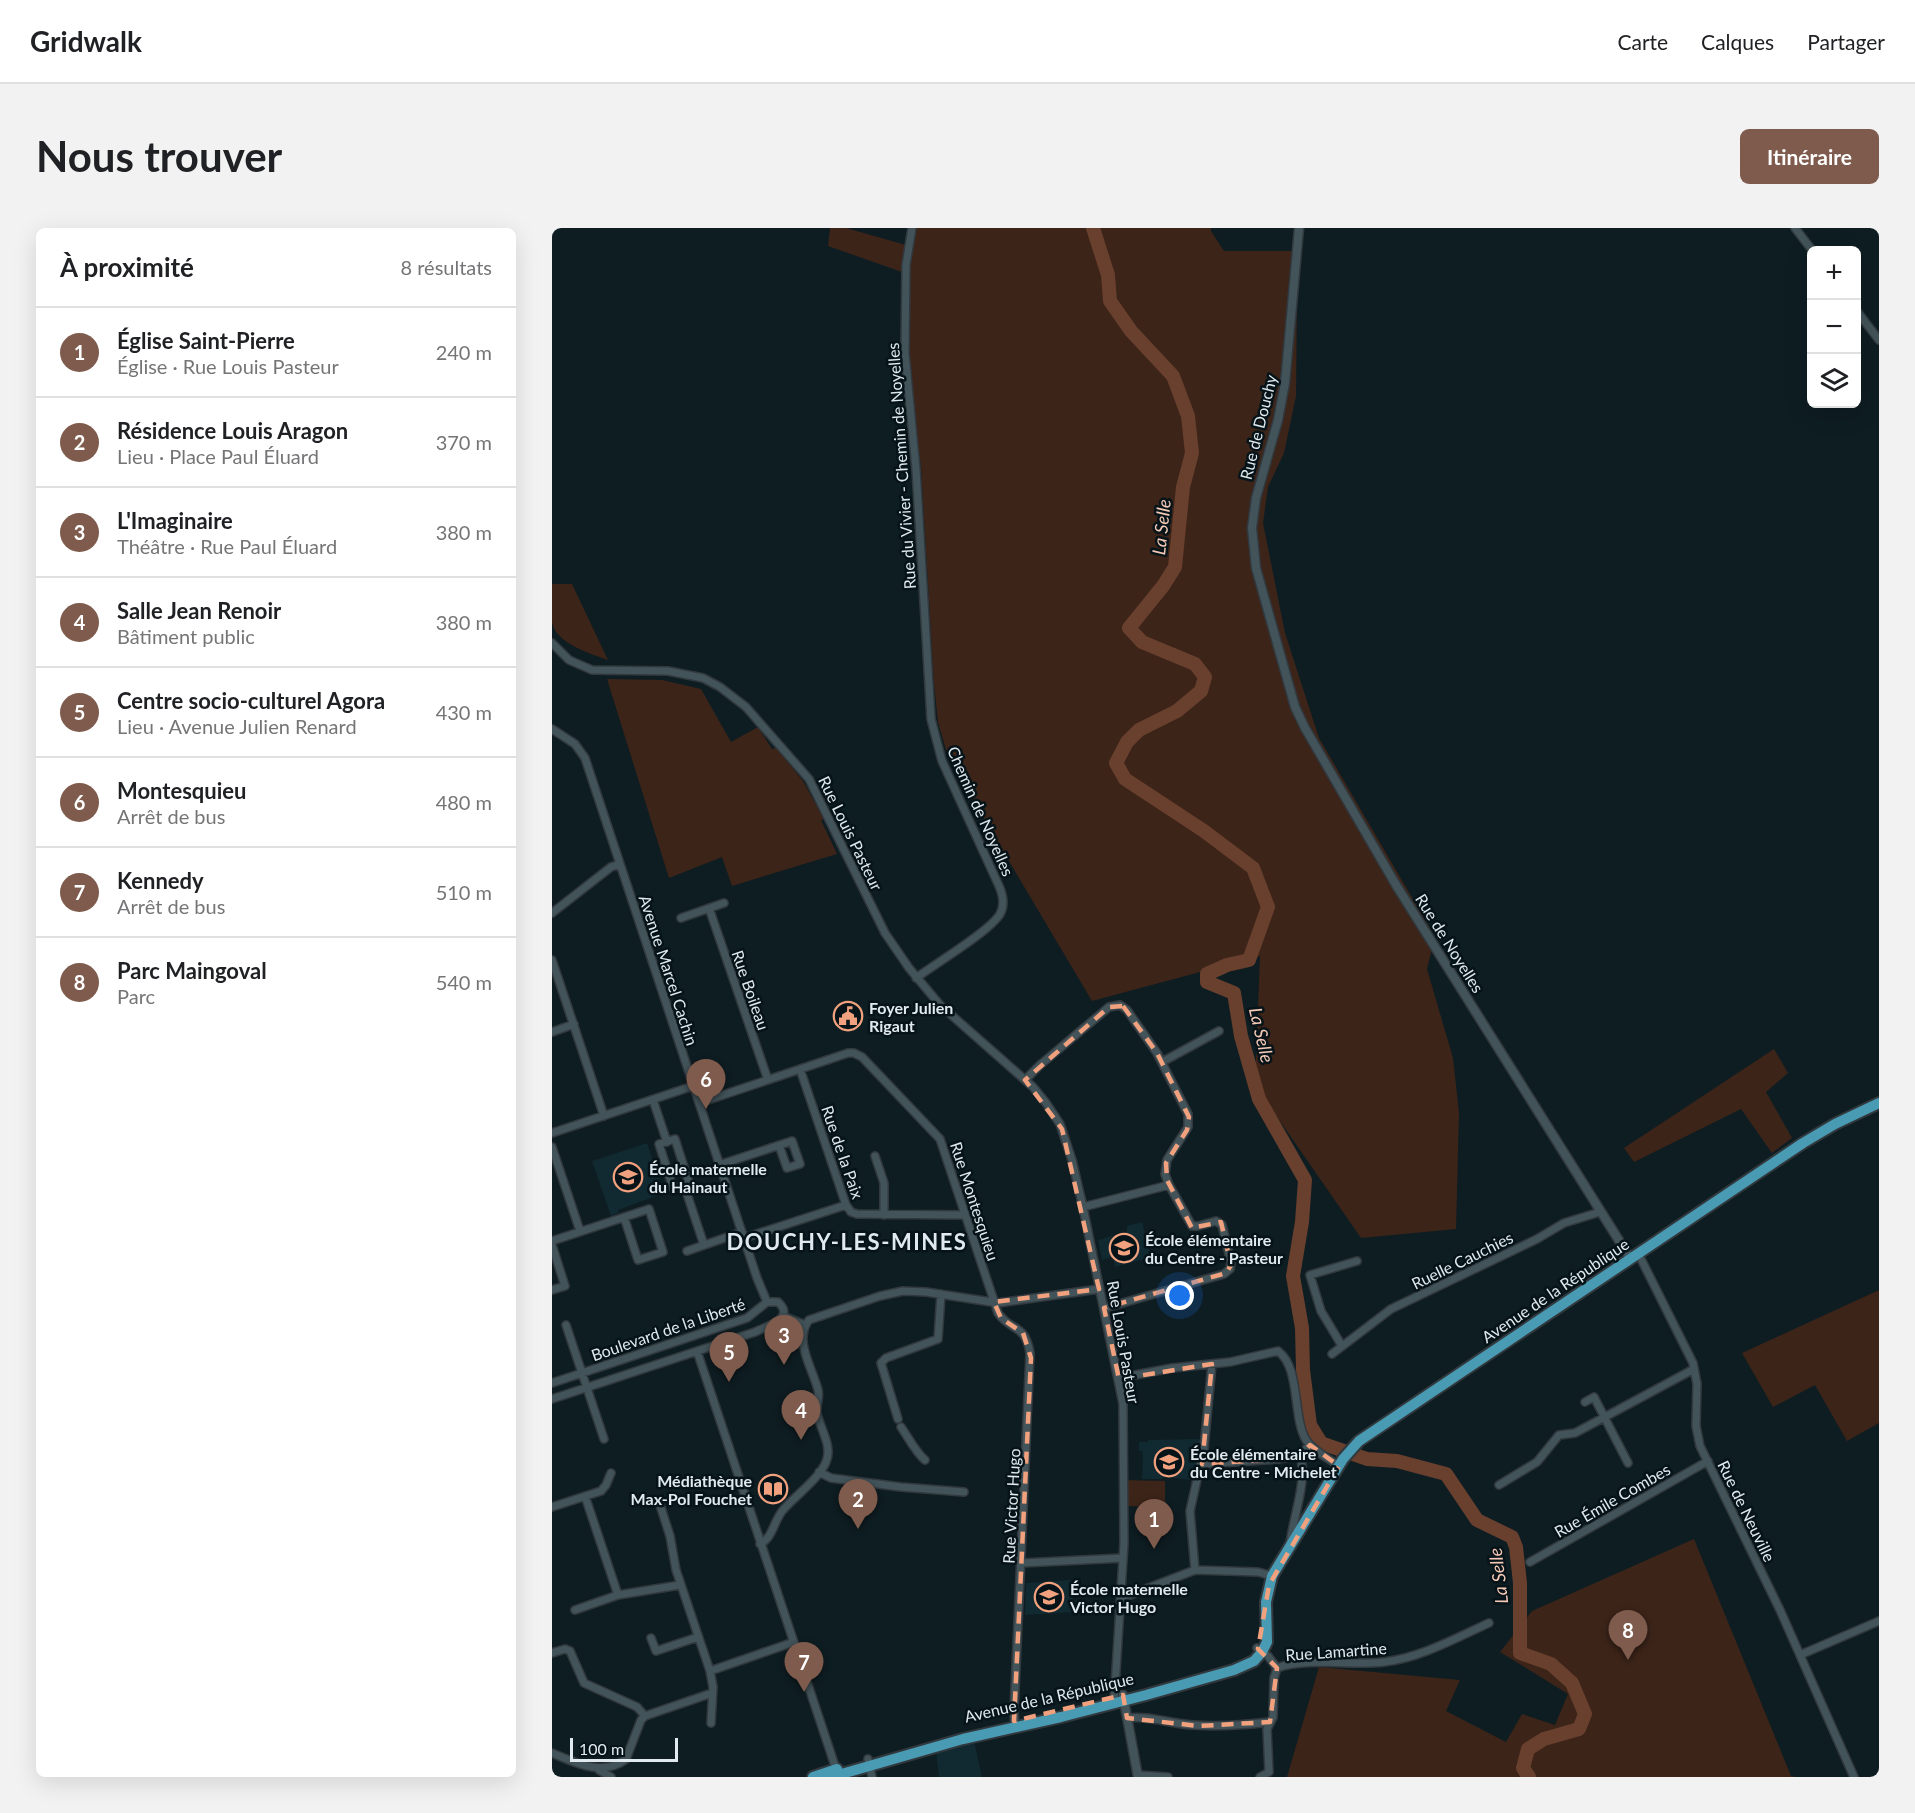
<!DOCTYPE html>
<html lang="fr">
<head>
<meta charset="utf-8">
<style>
	body { margin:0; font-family:Lato,sans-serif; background:#f2f2f2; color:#202124 }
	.controls { position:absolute; right:18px; top:18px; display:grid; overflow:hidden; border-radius:9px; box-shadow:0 6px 24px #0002 }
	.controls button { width:54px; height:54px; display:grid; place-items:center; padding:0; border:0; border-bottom:2px solid #e0e0e0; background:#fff; color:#202124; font:30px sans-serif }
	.scale { position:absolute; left:18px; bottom:15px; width:108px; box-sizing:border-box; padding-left:6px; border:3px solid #e0e9ed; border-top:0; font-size:16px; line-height:21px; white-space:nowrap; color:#e0e9ed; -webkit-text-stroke:4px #061419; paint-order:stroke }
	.you { position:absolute; left:628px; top:1068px; width:21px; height:21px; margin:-15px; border:4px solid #fff; border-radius:50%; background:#1a73e8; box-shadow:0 0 0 9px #1a73e833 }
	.badge { display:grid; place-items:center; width:39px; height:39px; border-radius:50%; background:#7e5b4c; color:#fff; font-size:20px; font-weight:700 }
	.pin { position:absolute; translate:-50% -50px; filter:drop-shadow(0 2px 3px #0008) }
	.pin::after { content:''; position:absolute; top:32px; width:21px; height:18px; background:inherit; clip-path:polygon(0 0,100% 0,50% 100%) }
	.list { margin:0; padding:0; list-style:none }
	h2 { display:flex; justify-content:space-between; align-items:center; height:78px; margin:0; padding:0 24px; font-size:26px }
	h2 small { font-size:20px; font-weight:400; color:#757577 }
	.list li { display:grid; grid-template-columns:39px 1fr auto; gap:18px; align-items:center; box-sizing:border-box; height:90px; padding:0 24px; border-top:2px solid #e0e0e0 }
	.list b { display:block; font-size:22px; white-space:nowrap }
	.list p { margin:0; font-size:20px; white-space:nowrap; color:#757577 }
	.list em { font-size:20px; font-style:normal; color:#757577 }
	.icon { flex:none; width:33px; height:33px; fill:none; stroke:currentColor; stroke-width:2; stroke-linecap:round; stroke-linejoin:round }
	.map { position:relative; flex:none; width:1327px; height:1549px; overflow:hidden; border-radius:9px }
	header { display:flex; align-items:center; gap:36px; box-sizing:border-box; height:84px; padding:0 30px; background:#fff; border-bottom:2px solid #e0e0e0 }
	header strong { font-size:28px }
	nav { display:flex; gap:33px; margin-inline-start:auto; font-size:21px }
	.intro { display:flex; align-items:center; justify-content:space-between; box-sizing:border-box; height:144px; padding:0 36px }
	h1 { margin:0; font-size:42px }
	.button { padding:15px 27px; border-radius:9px; background:#7e5b4c; color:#fff; font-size:21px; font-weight:700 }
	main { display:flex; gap:36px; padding:0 36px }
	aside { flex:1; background:#fff; border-radius:9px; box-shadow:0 6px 24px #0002 }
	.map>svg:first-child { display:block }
	.built { fill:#112931 }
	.green { fill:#3c2419 }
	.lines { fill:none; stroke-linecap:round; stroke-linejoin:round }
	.river { stroke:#693f2d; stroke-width:14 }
	.minor-casing { stroke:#31393e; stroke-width:10 }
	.tertiary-casing { stroke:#31393e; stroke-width:11 }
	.primary-casing { stroke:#31393e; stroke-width:14 }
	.minor { stroke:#425359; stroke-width:7 }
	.tertiary { stroke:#425359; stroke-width:8 }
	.primary { stroke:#499ab3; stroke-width:10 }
	.marked { fill:none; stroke:#f1a17d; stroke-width:4.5; stroke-dasharray:12 8; stroke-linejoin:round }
	.labels { text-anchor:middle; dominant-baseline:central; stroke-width:5; stroke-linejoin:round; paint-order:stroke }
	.street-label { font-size:16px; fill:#e0e9ed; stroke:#061419 }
	.poi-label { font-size:16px; font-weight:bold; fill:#e0e9ed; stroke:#061419; text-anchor:start }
	.water-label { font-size:18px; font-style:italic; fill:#f5c9b6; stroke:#061419 }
	.district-label { font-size:22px; font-weight:bold; letter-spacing:1.5px; fill:#e0e9ed; stroke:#061419 }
</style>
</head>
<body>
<header>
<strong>Gridwalk</strong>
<nav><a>Carte</a><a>Calques</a><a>Partager</a></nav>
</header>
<div class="intro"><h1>Nous trouver</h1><a class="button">Itinéraire</a></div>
<main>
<aside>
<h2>À proximité<small>8 résultats</small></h2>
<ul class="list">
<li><span class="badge">1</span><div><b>Église Saint-Pierre</b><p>Église · Rue Louis Pasteur</p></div><em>240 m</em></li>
<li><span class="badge">2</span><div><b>Résidence Louis Aragon</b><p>Lieu · Place Paul Éluard</p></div><em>370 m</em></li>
<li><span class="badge">3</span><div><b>L'Imaginaire</b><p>Théâtre · Rue Paul Éluard</p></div><em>380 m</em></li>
<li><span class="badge">4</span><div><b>Salle Jean Renoir</b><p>Bâtiment public</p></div><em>380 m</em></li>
<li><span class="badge">5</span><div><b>Centre socio-culturel Agora</b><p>Lieu · Avenue Julien Renard</p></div><em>430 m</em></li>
<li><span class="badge">6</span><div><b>Montesquieu</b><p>Arrêt de bus</p></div><em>480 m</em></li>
<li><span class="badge">7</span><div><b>Kennedy</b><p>Arrêt de bus</p></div><em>510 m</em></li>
<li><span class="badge">8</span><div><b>Parc Maingoval</b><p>Parc</p></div><em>540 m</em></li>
</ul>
</aside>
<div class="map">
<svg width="1327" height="1549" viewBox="0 0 1327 1549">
	<rect width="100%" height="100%" fill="#0e1d22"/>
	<path class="built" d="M95,915L112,965L66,982V985L59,988L40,933Z
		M590,994L599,1029L563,1039L561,1029L550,1032L546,1012L575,1004V998Z
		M650,1211L640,1252L611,1249V1251H590L591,1230L590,1223H587V1214H596V1212Z
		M519,1352L522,1384L473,1387L474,1355Z
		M422,1513L430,1549H387L384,1524Z"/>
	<path class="green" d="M278,0H294L354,17L350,44L276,18Z
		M361,0H659V3L672,23H741L736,67L745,68L744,168L732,225L716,259L711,295L733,405L767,510L883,709L875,741L901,830L907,885L904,1001L809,1010L703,857L708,728L540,773L397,532L386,494L382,455L369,238L360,177L351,143Z
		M0,356H20L56,432C39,426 3,415 0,394C0,382 0,368 0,356Z
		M55,451L110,452L149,461L179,514L206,499L220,521L224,520L251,553L272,591L269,592L285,626L180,658L170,629L117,650Z
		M1222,821L1236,845L1214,864L1240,910L1220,925L1189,881L1082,934L1072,920Z
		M1327,1062V1195L1295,1213L1263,1157L1221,1179L1190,1125Z
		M573,1252L613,1253V1279L573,1278Z
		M586,1281L618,1282V1303L586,1302Z
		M1142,1311L1239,1548L1244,1549H735L767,1439L908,1452L894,1483L954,1514L970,1486L1003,1497L1016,1466L948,1424L980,1383Z"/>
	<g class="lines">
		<path class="river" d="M541,0L556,47L558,73L579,103L621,148L636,188L640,225L631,259L623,339L611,358L577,400L590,414L643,436L653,449L649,463L625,483L587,502L575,514L564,535L573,551L652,603L701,640L716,679L697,732L675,737L655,746V754L682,765L689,808L707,871L753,952L750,994L741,1048L750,1100L751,1142L758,1197L769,1215L815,1231L845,1233L894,1246L925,1292L960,1309L964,1319L968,1355V1425L999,1436L1020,1455L1033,1486L1027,1501L992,1511L976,1521L971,1540L977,1549"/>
		<g class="minor-casing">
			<path id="minor" d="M360,0L354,37L353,125L364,241L379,491L390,533L447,658C451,667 453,677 448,686C438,703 383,736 364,750
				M1243,0L1260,22
				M1304,82L1327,112
				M0,415L17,432L40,442L116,443L151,450L168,459L194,479L257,551L333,705L357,740L388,777L481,859L494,875L508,896L520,932L531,979L571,1176L572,1315L562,1475
				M0,501L23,516L33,530L205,1050L215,1074
				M157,680L216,852
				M0,685L59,639L68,636
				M129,690L172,675
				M0,732L52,888
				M0,804L22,796
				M610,834L667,803
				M248,841L294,977L299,984L305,986L413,987
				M473,852L488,837L557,779L568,777L575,782L605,825L636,886V899L615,932L613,946L617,957L640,998H646L664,993L670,997L679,1034L678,1041L672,1046L553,1080
				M101,872L115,914
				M147,875L296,825H302L310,829L388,911L446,1085C459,1104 473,1095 478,1125L462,1484L463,1499
				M0,905L141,858
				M123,911L137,955L121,960L107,916Z
				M0,919L28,1003
				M323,928L332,955V987
				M167,937L240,913L248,936L235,940L227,917
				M132,957L152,1017
				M531,979L617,957
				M192,1010L294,977
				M0,1013L97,981L111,1024L86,1032L72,989
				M0,1017L13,1058L0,1062
				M135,1023L190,1004
				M1086,1025L1141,1135L1145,1156L1144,1198L1148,1218L1228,1382L1302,1549
				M231,1088L253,1097
				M14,1097L52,1211
				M790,1118L769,1083L758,1047L805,1033
				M145,1123L285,1544
				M780,1126L839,1081L985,1011L1012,995L1048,984
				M567,1150L620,1140L678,1134L726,1123C749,1140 740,1188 754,1212C761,1223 776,1230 787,1238
				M0,1155L195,1090L215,1074H226C244,1090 215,1098 203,1104L0,1171
				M1033,1174L1042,1169L1076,1235
				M346,1191L329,1135L334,1130L386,1111L389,1066
				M349,1199C356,1209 364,1225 373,1232
				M650,1236L726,1231L748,1227L758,1217
				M267,1244L279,1250L349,1259L412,1264
				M947,1257L985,1234L1007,1207L1023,1205L1142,1141
				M33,1268L66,1367L128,1357
				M108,1277L118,1308L124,1342L158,1443
				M0,1279L49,1263L54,1257L59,1245
				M208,1316C221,1310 222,1292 231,1282C243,1268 267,1251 274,1234C281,1218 268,1201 265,1185C264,1177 268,1170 266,1162C261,1141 241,1112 257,1092L328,1068L351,1063L374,1064L446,1075L547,1061
				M738,1316C741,1289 756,1252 748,1227
				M978,1334L1156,1233
				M470,1335L571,1330
				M643,1342L638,1283L652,1220L660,1136
				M568,1368L578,1367L643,1342L706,1344L720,1348
				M23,1382L66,1367
				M99,1410L104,1423L146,1409
				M705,1420L716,1428L725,1440C755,1429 800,1438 832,1434C868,1430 904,1410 937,1395
				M0,1425L13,1421L18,1423L32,1455L85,1479L93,1488
				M1248,1427L1327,1393
				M575,1490C597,1487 619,1496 641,1497C667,1499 692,1497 718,1494
				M159,1495L161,1459L158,1443L242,1414
				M0,1525C24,1535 51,1549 74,1531L89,1492L93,1488L160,1465
				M316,1531L320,1549
				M47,1542L59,1549
				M717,1544L715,1501L721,1489L722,1450L725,1440
				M586,1547L616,1549
				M708,1549L717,1544"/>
		</g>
		<g class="tertiary-casing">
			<path id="tertiary" d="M747,0L733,155L726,192L704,270L700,300L704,340L743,479L753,500L844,657L1078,1030
				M571,1467L586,1549"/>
		</g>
		<g class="primary-casing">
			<path id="primary" d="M261,1549L285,1541
				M279,1549L411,1511L509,1489L594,1467L682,1442L702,1433L710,1424L715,1414L714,1374L720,1348L791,1231L807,1213L1251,915L1283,896L1327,875"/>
		</g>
		<use href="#minor" class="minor"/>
		<use href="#tertiary" class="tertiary"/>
		<use href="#primary" class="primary"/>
	</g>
	<path class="marked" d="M571,778L605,825L637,889L635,902L614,935L615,952L640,1000L669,994L679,1037L674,1045L552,1080L567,1151L660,1136L650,1236L726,1231L749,1227L758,1217L787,1238L717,1357L706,1421L725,1440L718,1494L647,1498L575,1490L571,1467L462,1493L479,1130L471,1105L449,1090L442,1074L547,1061L510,901L473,852L557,779Z"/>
	<defs>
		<g id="civic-ring" transform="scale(1.5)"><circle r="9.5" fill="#061419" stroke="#f1a17d" stroke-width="1.5"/><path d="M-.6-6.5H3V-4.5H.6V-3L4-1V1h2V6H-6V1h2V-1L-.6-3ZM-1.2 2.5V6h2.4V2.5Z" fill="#f1a17d"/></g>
		<g id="school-ring" transform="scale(1.5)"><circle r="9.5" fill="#061419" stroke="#f1a17d" stroke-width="1.5"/><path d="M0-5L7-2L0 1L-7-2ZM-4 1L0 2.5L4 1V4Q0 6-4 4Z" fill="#f1a17d"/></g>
		<g id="library-ring" transform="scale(1.5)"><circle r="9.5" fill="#061419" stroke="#f1a17d" stroke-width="1.5"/><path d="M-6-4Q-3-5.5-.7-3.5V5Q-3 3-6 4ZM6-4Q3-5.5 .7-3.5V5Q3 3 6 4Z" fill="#f1a17d"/></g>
	</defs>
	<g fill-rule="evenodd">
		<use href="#civic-ring" x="296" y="788"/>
		<use href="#school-ring" x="76" y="949"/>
		<use href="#school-ring" x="572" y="1020"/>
		<use href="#school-ring" x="617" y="1234"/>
		<use href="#library-ring" x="221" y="1261"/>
		<use href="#school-ring" x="497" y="1369"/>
	</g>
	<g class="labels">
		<g class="street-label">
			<text transform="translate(706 199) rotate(-76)">Rue de Douchy</text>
			<text transform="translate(349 238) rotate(-94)">Rue du Vivier - Chemin de Noyelles</text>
			<text transform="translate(429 583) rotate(66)">Chemin de Noyelles</text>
			<text transform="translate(299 605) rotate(64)">Rue Louis Pasteur</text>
			<text transform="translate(898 715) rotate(58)">Rue de Noyelles</text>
			<text transform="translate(117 742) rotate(72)">Avenue Marcel Cachin</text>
			<text transform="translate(199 762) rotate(71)">Rue Boileau</text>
			<text transform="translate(291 924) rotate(71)">Rue de la Paix</text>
			<text transform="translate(423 973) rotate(72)">Rue Montesquieu</text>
			<text transform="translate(910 1032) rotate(-26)">Ruelle Cauchies</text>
			<text transform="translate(1003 1062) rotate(-34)">Avenue de la République</text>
			<text transform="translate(116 1101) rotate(-19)">Boulevard de la Liberté</text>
			<text transform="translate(572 1114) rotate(80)">Rue Louis Pasteur</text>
			<text transform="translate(1060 1272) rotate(-30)">Rue Émile Combes</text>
			<text transform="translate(459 1278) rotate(-87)">Rue Victor Hugo</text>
			<text transform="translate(1195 1283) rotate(64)">Rue de Neuville</text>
			<text transform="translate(784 1423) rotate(-4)">Rue Lamartine</text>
			<text transform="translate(497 1469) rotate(-13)">Avenue de la République</text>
		</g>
		<g class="poi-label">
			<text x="317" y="779">Foyer Julien<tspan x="317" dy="18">Rigaut</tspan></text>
			<text x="97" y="940">École maternelle<tspan x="97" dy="18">du Hainaut</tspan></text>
			<text x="593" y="1011">École élémentaire<tspan x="593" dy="18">du Centre - Pasteur</tspan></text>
			<text x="638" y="1225">École élémentaire<tspan x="638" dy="18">du Centre - Michelet</tspan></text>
			<text x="200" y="1252" text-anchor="end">Médiathèque<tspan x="200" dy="18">Max-Pol Fouchet</tspan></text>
			<text x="518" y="1360">École maternelle<tspan x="518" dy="18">Victor Hugo</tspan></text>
		</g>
		<g class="water-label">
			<text transform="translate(609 299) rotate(-84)">La Selle</text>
			<text transform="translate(710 807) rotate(77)">La Selle</text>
			<text transform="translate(946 1348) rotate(-97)">La Selle</text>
		</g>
		<g class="district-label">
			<text x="295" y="1013">DOUCHY-LES-MINES</text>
		</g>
	</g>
</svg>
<div class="controls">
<button>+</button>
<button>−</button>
<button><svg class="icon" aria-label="layers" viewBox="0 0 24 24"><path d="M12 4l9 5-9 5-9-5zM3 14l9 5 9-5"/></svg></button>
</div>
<div class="scale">100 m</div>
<div class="you"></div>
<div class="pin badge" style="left:602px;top:1321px">1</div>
<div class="pin badge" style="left:306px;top:1301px">2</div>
<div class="pin badge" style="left:232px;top:1137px">3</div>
<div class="pin badge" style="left:249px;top:1212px">4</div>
<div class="pin badge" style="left:177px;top:1154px">5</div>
<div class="pin badge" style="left:154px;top:881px">6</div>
<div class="pin badge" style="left:252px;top:1464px">7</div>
<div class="pin badge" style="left:1076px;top:1432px">8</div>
</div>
</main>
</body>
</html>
